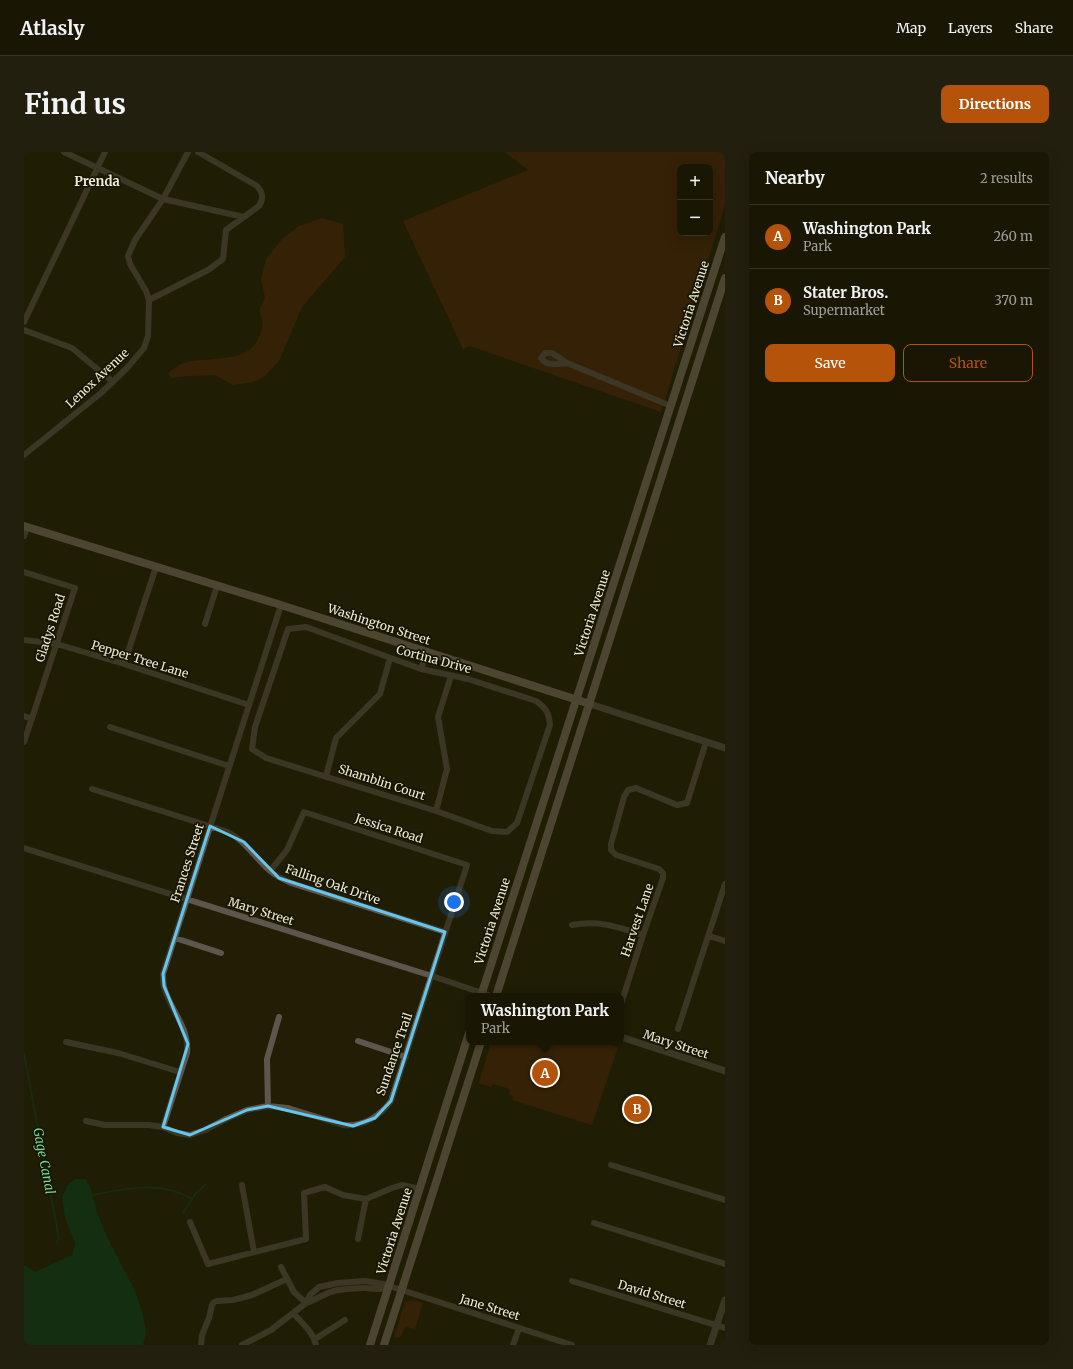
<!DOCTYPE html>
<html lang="en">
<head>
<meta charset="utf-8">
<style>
	body { margin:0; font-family:Merriweather,serif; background:#221f0e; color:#f1f3f6 }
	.controls { position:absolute; right:12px; top:12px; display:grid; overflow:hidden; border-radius:8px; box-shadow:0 4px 16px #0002 }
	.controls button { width:36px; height:36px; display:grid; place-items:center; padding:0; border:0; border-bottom:1px solid #373526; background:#191604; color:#f1f3f6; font:20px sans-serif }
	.you { position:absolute; left:430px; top:750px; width:14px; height:14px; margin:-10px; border:3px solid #fff; border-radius:50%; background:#1a73e8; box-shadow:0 0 0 6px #1a73e833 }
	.badge { display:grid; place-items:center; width:26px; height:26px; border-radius:50%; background:#b45309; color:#fff; font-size:13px; font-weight:700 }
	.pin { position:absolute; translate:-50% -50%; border:2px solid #fff; box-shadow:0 1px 4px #0006 }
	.popup { position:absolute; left:442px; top:841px; width:158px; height:52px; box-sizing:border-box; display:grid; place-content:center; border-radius:8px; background:#191604; filter:drop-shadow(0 1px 3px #0005); font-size:13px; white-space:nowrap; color:#9f9f9a }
	.popup b { font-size:15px; color:#f1f3f6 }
	.popup::after { content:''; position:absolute; left:50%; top:100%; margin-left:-8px; border:8px solid transparent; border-top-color:#191604 }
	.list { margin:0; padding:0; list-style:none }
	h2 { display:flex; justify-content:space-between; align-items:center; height:52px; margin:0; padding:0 16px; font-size:17px }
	h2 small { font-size:13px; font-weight:400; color:#9f9f9a }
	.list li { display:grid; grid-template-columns:26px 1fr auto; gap:12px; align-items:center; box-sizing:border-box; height:64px; padding:0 16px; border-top:1px solid #373526 }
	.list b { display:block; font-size:15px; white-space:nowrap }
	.list p { margin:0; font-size:13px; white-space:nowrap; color:#9f9f9a }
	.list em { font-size:13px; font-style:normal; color:#9f9f9a }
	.actions { display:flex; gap:8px; padding:12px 16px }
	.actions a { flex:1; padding:9px 0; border:1px solid #b45309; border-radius:8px; text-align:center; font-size:14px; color:#b45309 }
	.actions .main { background:#b45309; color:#fff }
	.map { position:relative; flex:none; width:701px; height:1193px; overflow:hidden; border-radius:8px }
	header { display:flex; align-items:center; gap:24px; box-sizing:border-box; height:56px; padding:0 20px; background:#191604; border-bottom:1px solid #373526 }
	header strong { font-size:19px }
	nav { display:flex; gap:22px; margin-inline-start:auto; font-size:14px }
	.intro { display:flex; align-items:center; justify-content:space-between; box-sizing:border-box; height:96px; padding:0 24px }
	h1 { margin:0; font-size:28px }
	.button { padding:10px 18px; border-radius:8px; background:#b45309; color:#fff; font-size:14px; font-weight:700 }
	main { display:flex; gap:24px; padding:0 24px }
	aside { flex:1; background:#191604; border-radius:8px; box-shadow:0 4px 16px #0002 }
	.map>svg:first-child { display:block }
	.green { fill:#4d2607; fill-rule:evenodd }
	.water { fill:#054322 }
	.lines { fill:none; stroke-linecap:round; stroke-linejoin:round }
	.stream { stroke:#054322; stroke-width:1.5 }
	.minor { stroke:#5d564c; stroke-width:6 }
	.tertiary { stroke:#5d564c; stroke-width:7 }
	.secondary { stroke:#817666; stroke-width:8 }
	.marked { fill:none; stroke:#64c5ee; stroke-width:3; stroke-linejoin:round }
	.labels { text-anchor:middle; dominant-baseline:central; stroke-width:3.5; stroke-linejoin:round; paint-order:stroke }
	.street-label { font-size:12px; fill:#ecebdb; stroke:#181500 }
	.neighbourhood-label { font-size:13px; font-weight:bold; fill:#ecebdb; stroke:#181500 }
	.water-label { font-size:13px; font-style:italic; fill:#73d796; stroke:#181500 }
</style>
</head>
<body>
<header>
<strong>Atlasly</strong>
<nav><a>Map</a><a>Layers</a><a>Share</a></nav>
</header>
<div class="intro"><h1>Find us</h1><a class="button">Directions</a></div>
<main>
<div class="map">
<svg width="701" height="1193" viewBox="0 0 701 1193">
	<rect width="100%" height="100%" fill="#211e05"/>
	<path class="green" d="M481,0H701V53L637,260L446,194L439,197L379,69L504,18ZM656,15H686V81H656Z
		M298,66L319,72L321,105L278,155L255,209L241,224L229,230L209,233L191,223L164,224L147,226L144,221C148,218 154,213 159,211C182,204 225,213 235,185C240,172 240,172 235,159L241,146L237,127L242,107L259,86L275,74Z
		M467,890H579L594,895L568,973L488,948L489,944L485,943L486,937L469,932L467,935L455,931Z
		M387,1148L399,1151L391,1177L383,1175L381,1176L376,1186L370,1185L381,1150Z"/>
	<path class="water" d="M52,1027H61L67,1038L73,1061L83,1085L111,1139L119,1163L122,1180L119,1193H0V1113L11,1120L48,1103L51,1091L41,1065L38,1045L43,1034Z"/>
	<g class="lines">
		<path class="stream" d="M0,902L35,1087L32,1091
			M68,1043C103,1037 135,1028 168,1047
			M159,1061L172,1041L182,1032"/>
		<path class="minor" d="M40,0L139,47L220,65
			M125,148L184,118L199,107L202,78L235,54C240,46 239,41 233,34L174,0
			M0,170L81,0
			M0,178L48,196L89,230
			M543,211C534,212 523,215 517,206L521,201H528L543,211L647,254
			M0,303L77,241L103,216L120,196L124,184L125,148L122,139L106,112L104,104L111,88L139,47L164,0
			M0,384L3,375
			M0,420L51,436L0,590
			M181,472L193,434
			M282,475L397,517L444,527L512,549C522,556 525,561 526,573L493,671L483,680L468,679L412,659L242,606L228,597L231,575L264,477Z
			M0,488L33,492L100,512L225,553
			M100,512L132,415
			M397,517L403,500
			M0,564L8,567
			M86,575L205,614
			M302,624L312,586L356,542L366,506
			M68,637L204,680C220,689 224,697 236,709C244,719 255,726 267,731L421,780
			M412,659L423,617L414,565L427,524
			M0,696L408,824L467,844
			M548,773C575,768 593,775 619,783
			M685,784L701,789
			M151,786L197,801
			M597,852L619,783L639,726V721L635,717L592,703L587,698V692L600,645L604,638L612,636L653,653L663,651L682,590
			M654,877L701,732
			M334,889L382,905
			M42,890L94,901L156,920
			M244,954L243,907L255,865
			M62,969L81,973H125L139,975L153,981L166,983L181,978L202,967L223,958L244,954L264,956L319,973C340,975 355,965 367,949L443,713L280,660L263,698L246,719
			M139,975L163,901C166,876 146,858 140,835C139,831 139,826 139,822L257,453
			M587,1013L701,1048
			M218,1033L230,1100
			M166,1070L184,1112L282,1087L280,1041L301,1035L319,1043L342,1047L368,1036L378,1033L396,1037
			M570,1071L701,1112
			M334,1087L342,1047
			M257,1115L270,1140L282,1151
			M548,1129L701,1176
			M282,1151C293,1147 303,1140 314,1138C323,1137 331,1136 340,1136C348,1136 357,1139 365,1135
			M270,1162C278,1171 289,1180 292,1193
			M291,1187L321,1168
			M177,1193L178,1183L185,1166L188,1153L190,1150L193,1149L209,1148L228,1143L263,1127
			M218,1193L247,1178L282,1151L286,1143L295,1135L314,1131L341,1129L359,1132L548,1193
			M489,1193L495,1176"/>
		<path class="tertiary" d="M566,552L701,596
			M597,885L701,919
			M686,1193L701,1148"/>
		<path class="secondary" d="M0,374L257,453L566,552
			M457,844L701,85
			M472,844L701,126
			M346,1193L445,881
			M360,1193L457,890"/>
	</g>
	<path d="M0 0H701V1193H0ZM186,674L220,690L255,726L421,780L367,949L351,966L329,974L244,954L223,958L166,983L139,975L164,892L140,834L139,822Z" fill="#211e05" fill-opacity=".55" fill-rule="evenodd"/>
	<path class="marked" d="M186,674L220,690L255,726L421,780L367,949L351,966L329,974L244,954L223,958L166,983L139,975L164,892L140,834L139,822Z"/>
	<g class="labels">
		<g class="street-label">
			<text transform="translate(667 152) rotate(-72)">Victoria Avenue</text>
			<text transform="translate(73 226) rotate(-43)">Lenox Avenue</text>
			<text transform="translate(568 461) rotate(-72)">Victoria Avenue</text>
			<text transform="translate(355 472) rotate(18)">Washington Street</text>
			<text transform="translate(26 476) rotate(-72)">Gladys Road</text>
			<text transform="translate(116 507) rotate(17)">Pepper Tree Lane</text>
			<text transform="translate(410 507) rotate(15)">Cortina Drive</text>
			<text transform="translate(358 630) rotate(18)">Shamblin Court</text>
			<text transform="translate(365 676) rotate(18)">Jessica Road</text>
			<text transform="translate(163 711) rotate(-72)">Frances Street</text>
			<text transform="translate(309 732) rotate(19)">Falling Oak Drive</text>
			<text transform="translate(237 759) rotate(17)">Mary Street</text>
			<text transform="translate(613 768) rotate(-71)">Harvest Lane</text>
			<text transform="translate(468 769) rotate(-72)">Victoria Avenue</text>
			<text transform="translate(652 892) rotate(18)">Mary Street</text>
			<text transform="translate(370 902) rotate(-71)">Sundance Trail</text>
			<text transform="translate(370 1079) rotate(-72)">Victoria Avenue</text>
			<text transform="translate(628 1142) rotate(17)">David Street</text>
			<text transform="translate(466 1155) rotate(17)">Jane Street</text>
		</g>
		<g class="neighbourhood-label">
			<text x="73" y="29">Prenda</text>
		</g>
		<g class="water-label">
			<text transform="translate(20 1009) rotate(79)">Gage Canal</text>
		</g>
	</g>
</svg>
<div class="controls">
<button>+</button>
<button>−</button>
</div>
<div class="you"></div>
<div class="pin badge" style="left:521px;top:921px">A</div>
<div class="popup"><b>Washington Park</b>Park</div>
<div class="pin badge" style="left:613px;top:957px">B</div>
</div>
<aside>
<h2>Nearby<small>2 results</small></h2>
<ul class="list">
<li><span class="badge">A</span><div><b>Washington Park</b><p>Park</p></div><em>260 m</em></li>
<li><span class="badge">B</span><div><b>Stater Bros.</b><p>Supermarket</p></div><em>370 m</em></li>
</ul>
<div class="actions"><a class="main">Save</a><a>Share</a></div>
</aside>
</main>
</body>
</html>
